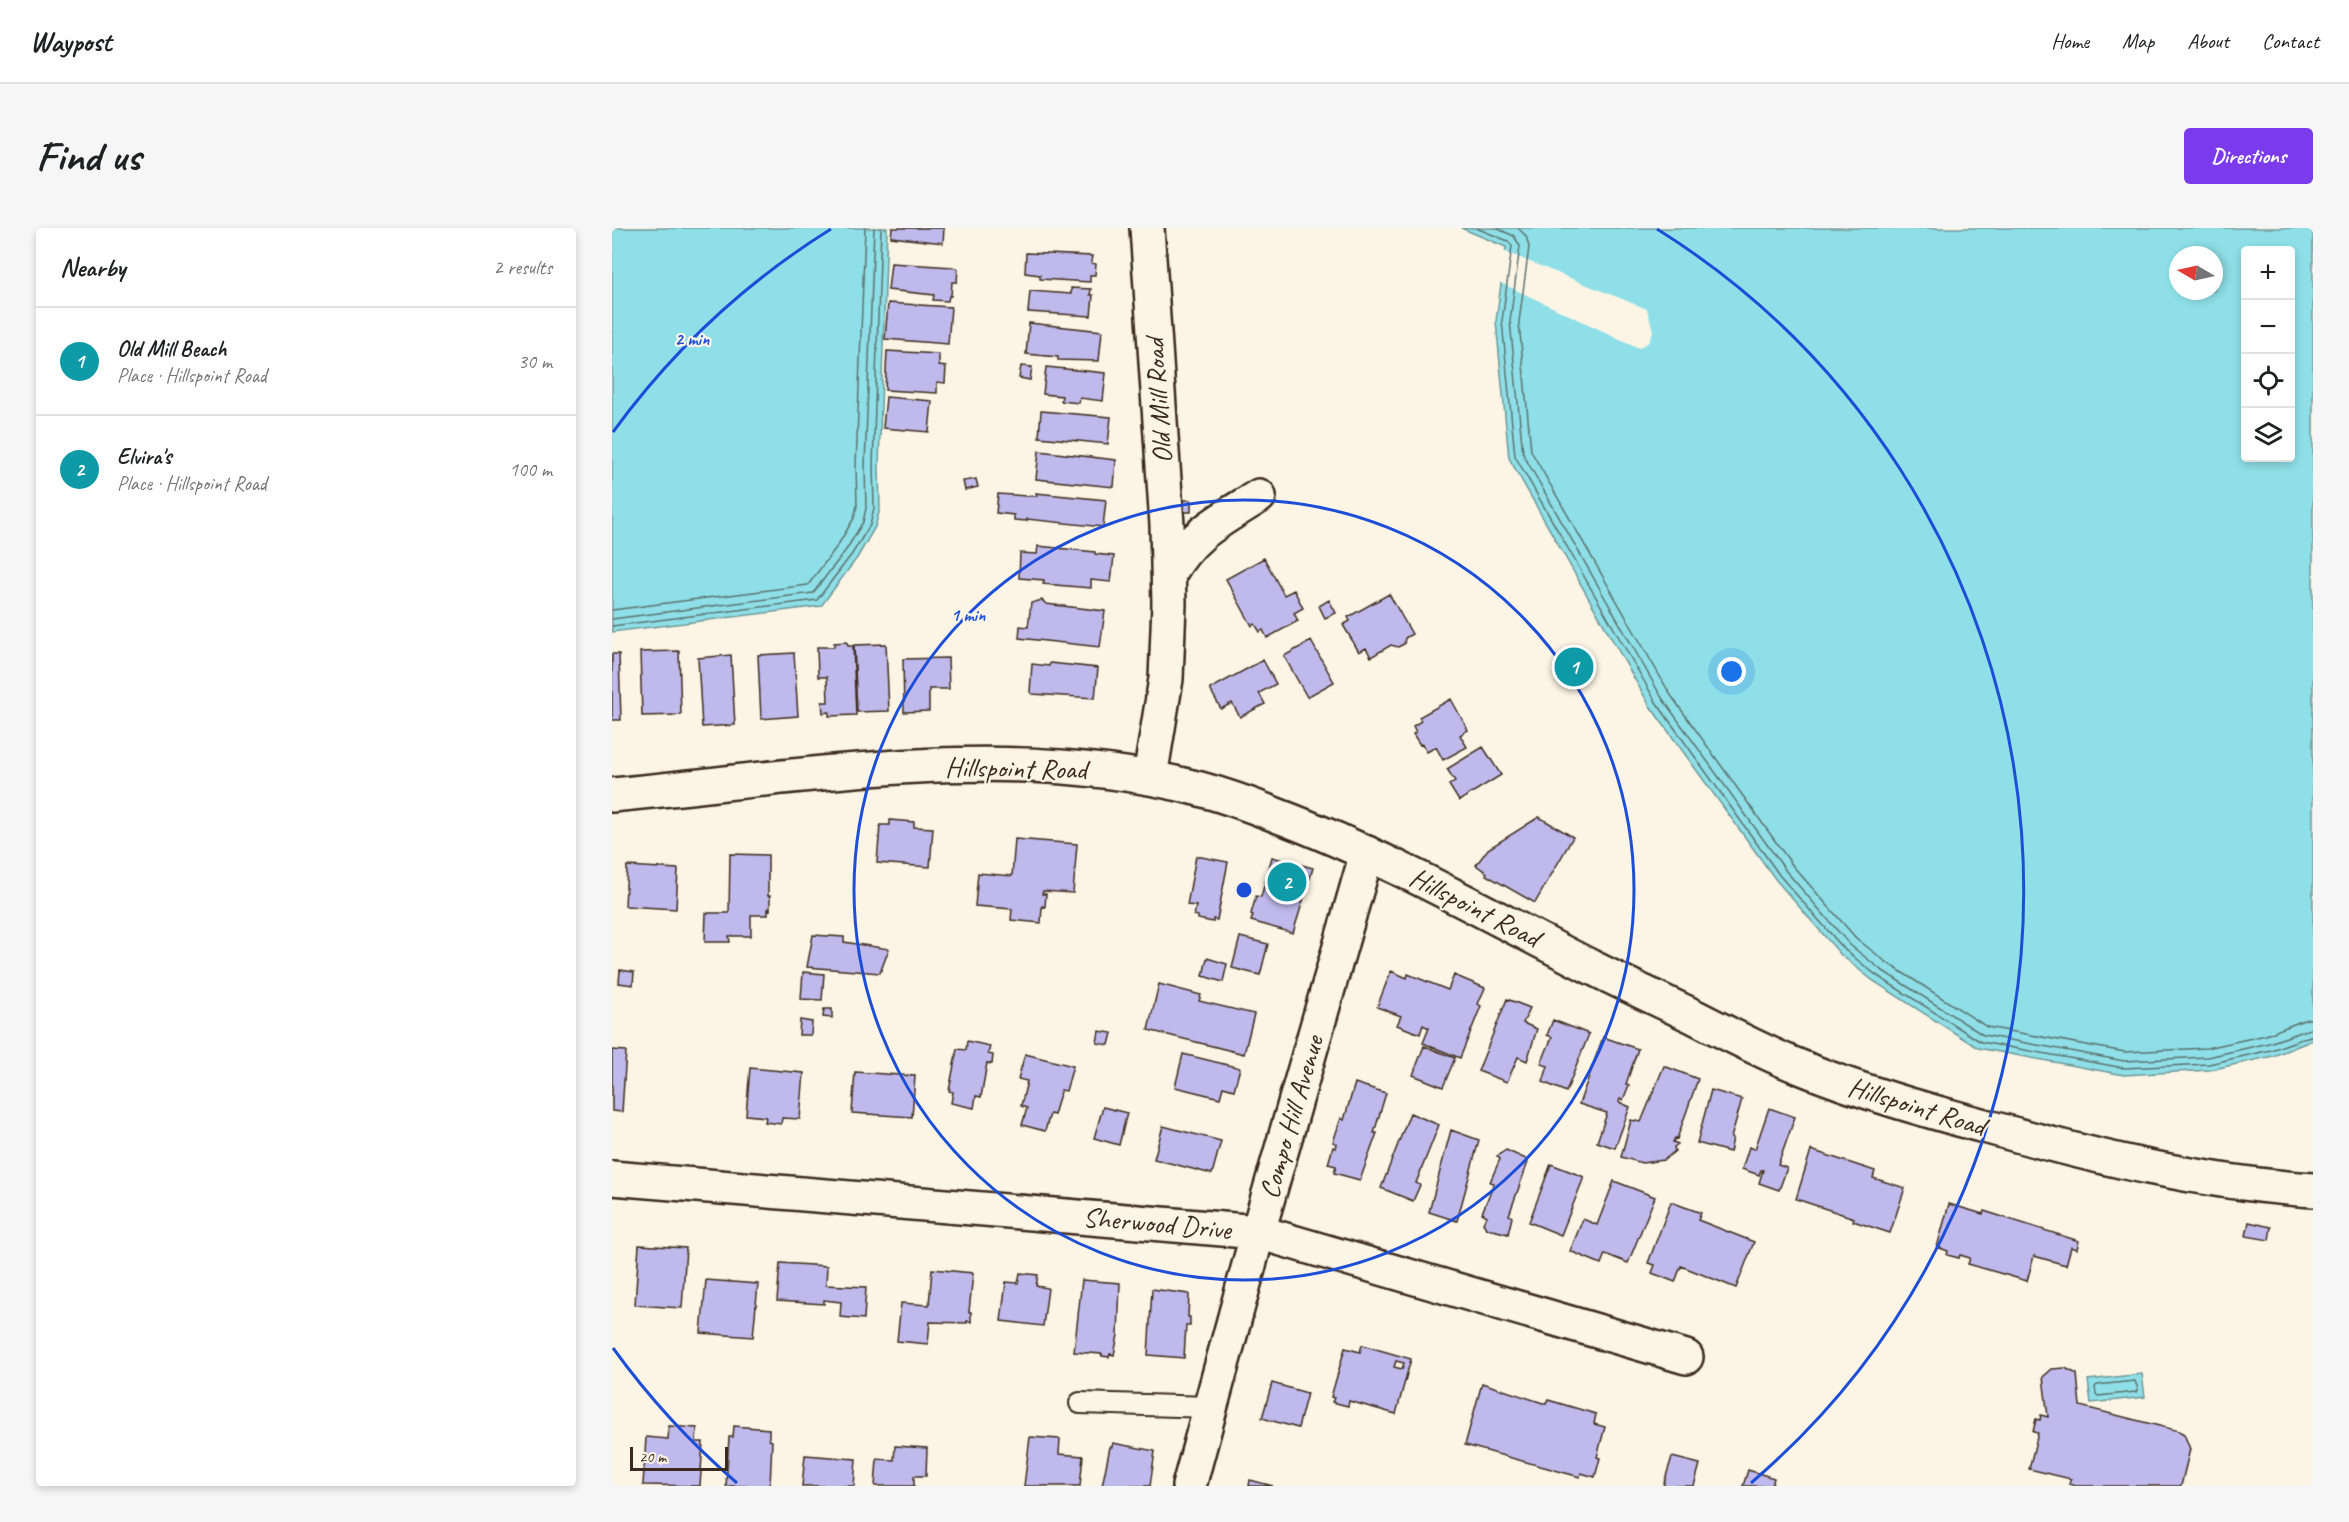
<!DOCTYPE html>
<html lang="en">
<head>
<meta charset="utf-8">
<style>
	body { margin:0; font-family:Caveat,sans-serif; background:#f6f6f6; color:#202124 }
	.controls { position:absolute; right:18px; top:18px; display:grid; overflow:hidden; border-radius:6px; box-shadow:0 3px 9px #0003 }
	.controls button { width:54px; height:54px; display:grid; place-items:center; padding:0; border:0; border-bottom:2px solid #e0e0e0; background:#fff; color:#202124; font:30px sans-serif }
	.compass { position:absolute; left:1557px; top:18px; width:54px; height:54px; border-radius:50%; background:#fff; box-shadow:0 3px 9px #0003; rotate:279deg }
	.scale { position:absolute; left:18px; bottom:15px; width:98px; box-sizing:border-box; padding-left:6px; border:3px solid #3b2a1e; border-top:0; font-size:16px; line-height:21px; white-space:nowrap; color:#3b2a1e; -webkit-text-stroke:4px #fcf5e5; paint-order:stroke }
	.you { position:absolute; left:1120px; top:444px; width:21px; height:21px; margin:-15px; border:4px solid #fff; border-radius:50%; background:#1a73e8; box-shadow:0 0 0 9px #1a73e833 }
	.badge { display:grid; place-items:center; width:39px; height:39px; border-radius:50%; background:#7c3aed; color:#fff; font-size:20px; font-weight:700 }
	.pin { position:absolute; translate:-50% -50%; border:3px solid #fff; box-shadow:0 2px 6px #0006 }
	.list { margin:0; padding:0; list-style:none }
	h2 { display:flex; justify-content:space-between; align-items:center; height:78px; margin:0; padding:0 24px; font-size:26px }
	h2 small { font-size:20px; font-weight:400; color:#757577 }
	.list li { display:grid; grid-template-columns:39px 1fr auto; gap:18px; align-items:center; box-sizing:border-box; height:108px; padding:0 24px; border-top:2px solid #e0e0e0 }
	.list b { display:block; font-size:22px; white-space:nowrap }
	.list p { margin:0; font-size:20px; white-space:nowrap; color:#757577 }
	.list em { font-size:20px; font-style:normal; color:#757577 }
	.icon { flex:none; width:33px; height:33px; fill:none; stroke:currentColor; stroke-width:2; stroke-linecap:round; stroke-linejoin:round }
	.map { position:relative; flex:none; width:1701px; height:1258px; overflow:hidden; border-radius:6px }
	header { display:flex; align-items:center; gap:36px; box-sizing:border-box; height:84px; padding:0 30px; background:#fff; border-bottom:2px solid #e0e0e0 }
	header strong { font-size:28px }
	nav { display:flex; gap:33px; margin-inline-start:auto; font-size:21px }
	.intro { display:flex; align-items:center; justify-content:space-between; box-sizing:border-box; height:144px; padding:0 36px }
	h1 { margin:0; font-size:42px }
	.button { padding:15px 27px; border-radius:6px; background:#7c3aed; color:#fff; font-size:21px; font-weight:700 }
	main { display:flex; gap:36px; padding:0 36px }
	aside { flex:1; background:#fff; border-radius:6px; box-shadow:0 3px 9px #0003 }
	.map>svg:first-child { display:block }
	.water { fill:#8edfe7; stroke:#6d9797; stroke-width:1.5; fill-rule:evenodd }
	.pier { fill:#fcf5e5 }
	.lines { fill:none; stroke-linecap:round; stroke-linejoin:round }
	.shore { stroke:#5c726e; stroke-width:1.5 }
	.building { fill:#c0b9eb; stroke:#3b2a1e; stroke-width:1.5; fill-rule:evenodd }
	.lane-casing { stroke:#3b2a1e; stroke-width:24 }
	.street-casing { stroke:#3b2a1e; stroke-width:38 }
	.secondary-casing { stroke:#3b2a1e; stroke-width:38 }
	.lane { stroke:#fcf5e5; stroke-width:20 }
	.street { stroke:#fcf5e5; stroke-width:33 }
	.secondary { stroke:#fcf5e5; stroke-width:33 }
	.ring { fill:none; stroke:#1d4ed8; stroke-width:3 }
	.labels { text-anchor:middle; dominant-baseline:central; stroke-width:4.5; stroke-linejoin:round; paint-order:stroke }
	.street-label { font-size:28px; fill:#3b2a1e; stroke:#fcf5e5 }
	.centre { fill:#1d4ed8; stroke:#fcf5e5; stroke-width:3 }
	.ring-label { font-size:18px; text-anchor:middle; font-weight:bold; fill:#1d4ed8; stroke:#fcf5e5; stroke-width:4.5; stroke-linejoin:round; paint-order:stroke }
</style>
</head>
<body>
<header>
<strong>Waypost</strong>
<nav><a>Home</a><a>Map</a><a>About</a><a>Contact</a></nav>
</header>
<div class="intro"><h1>Find us</h1><a class="button">Directions</a></div>
<main>
<aside>
<h2>Nearby<small>2 results</small></h2>
<ul class="list">
<li><span class="badge" style="background:#0f9aa8">1</span><div><b>Old Mill Beach</b><p>Place · Hillspoint Road</p></div><em>30 m</em></li>
<li><span class="badge" style="background:#0f9aa8">2</span><div><b>Elvira's</b><p>Place · Hillspoint Road</p></div><em>100 m</em></li>
</ul>
</aside>
<div class="map">
<svg width="1701" height="1258" viewBox="0 0 1701 1258">
	<rect width="100%" height="100%" fill="#fcf5e5"/>
	<filter id="ink" filterUnits="userSpaceOnUse"><feTurbulence type="fractalNoise" baseFrequency=".0167" numOctaves="2"/><feDisplacementMap in="SourceGraphic" scale="12" xChannelSelector="R" yChannelSelector="G"/><feConvolveMatrix kernelMatrix="1 2 1 2 8 2 1 2 1" color-interpolation-filters="sRGB"/></filter>
	<g filter="url(#ink)">
		<path class="water" d="M0,0H275L267,238L268,281L263,299L245,330L209,378L0,404Z
			M849,0H1701V812L1661,828L1598,842L1512,847L1366,820L1260,752L1229,727L1164,652L1038,478L897,230L884,93L894,19ZM1634,22H1678V230H1634ZM1566,27H1602V63H1566Z
			M1530,1146L1533,1169L1479,1175L1476,1152Z"/>
		<path class="pier" d="M891,23L1035,81L1041,103L1037,114L1027,120L887,54Z"/>
		<g class="lines">
			<path class="shore" d="M864,0L896,13L900,18L890,93L903,228L1044,474L1168,648L1233,722L1264,747L1369,814L1512,840L1597,836L1659,822L1701,807
				M884,0L902,8L908,18L898,93L911,226L1050,470L1174,643L1238,717L1268,741L1371,807L1512,833L1596,829L1657,815L1701,800
				M906,0L914,8L917,19L907,94L919,223L1058,466L1181,638L1244,710L1274,734L1375,799L1513,824L1595,820L1654,807L1692,792L1701,790
				M0,382L196,357L226,317L242,290L245,278L244,238L253,0
				M0,391L201,365L234,322L251,294L254,280L253,238L262,0
				M0,398L205,372L240,326L258,297L262,280L261,238L269,0
				M1523,1153L1526,1161L1524,1164L1486,1168L1484,1166L1483,1159L1485,1157Z"/>
		</g>
		<path class="building" d="M280,0H332L331,15L279,9Z
			M414,25L480,28L479,35L484,36L483,47H478V54L428,51V47L413,45Z
			M279,35L341,39L346,41L345,54H340L339,68H337L336,73L321,72L322,67L276,62Z
			M459,60L479,61L478,67H481L479,88L416,84L418,63L459,66Z
			M276,75L339,79L336,116L273,111Z
			M417,95L490,103L487,133L446,132V129L414,126Z
			M275,123L327,126V138L334,139L333,155L325,154V165L273,162Z
			M409,138L420,139L418,152L407,150Z
			M434,139L494,145L491,173L468,170L467,175L449,173L450,168L431,166Z
			M274,169L320,173L317,204L271,200Z
			M429,183L499,189L496,216L427,209Z
			M427,223L504,232L502,259L424,251Z
			M364,251L366,259L353,262L351,253Z
			M424,265L494,272L491,299L415,291V293L402,292V287L384,285L386,266L415,268H425Z
			M569,272H579V284H568Z
			M426,318L483,324V326L502,328L499,354L479,352V360L431,356L432,352L407,350L408,325L425,326Z
			M652,330L672,367L682,362L691,380L682,385L686,393L655,410L651,402L648,404L643,396L640,398L614,351Z
			M777,366L800,406L793,410L792,416L786,419L779,417L759,429L754,420L747,424L731,397L738,393L736,389Z
			M430,372L434,376L493,383L488,419L407,410L408,398L416,399L419,375Z
			M717,372L724,385L713,390L707,378Z
			M699,413L722,454L695,469L672,428Z
			M235,414L236,418H241L244,487L217,488V484L211,485L210,474H216L215,449H206L205,419H222V415Z
			M274,416L277,483L245,484L242,417Z
			M67,423L69,487L30,488L28,424Z
			M182,425L186,488L149,491L146,427Z
			M0,426H7L9,492H0Z
			M119,427L123,497L90,499L86,430Z
			M336,430L337,461H317V483L292,484L291,431Z
			M651,432L664,456L647,465L653,476L628,489L620,475L609,481L598,461Z
			M438,435L486,440L483,470L420,466L418,464L420,436L437,438Z
			M839,471L856,502L848,507L855,519L831,532L824,519L815,524L810,516L808,517L801,506L804,504L801,498L809,493L807,489Z
			M871,519L889,547L847,573L837,557L843,553L835,541Z
			M927,589L961,609L923,675L874,647L875,645L864,637L876,621Z
			M278,592L302,594V599L321,600L318,639L265,635L268,597H278Z
			M403,611L465,616L461,665L431,663L430,666H434L433,679L430,678L429,695L399,692L400,681L363,678L366,645L400,648Z
			M118,626L156,627V668H158V682L156,681V687H139V708H117L118,714H93L94,685H117Z
			M584,628L616,634L605,692L601,691V694L586,691V688L582,687L584,678L575,677Z
			M660,629L701,640L681,705L639,693L641,687L639,686L644,668L649,669Z
			M15,638L66,641L64,681L13,678Z
			M201,707L232,709V714L277,721L268,745L195,739Z
			M628,709L656,716L648,747L620,740Z
			M595,730L615,736L611,754L591,748Z
			M8,742L22,744L21,757L7,755Z
			M779,743L795,750L796,746L836,762L842,747L873,760L866,776L869,778L848,830L811,815L817,800L811,797L808,806L785,797L789,788L765,779Z
			M191,744L212,746L210,772L189,771Z
			M547,756L589,767L587,773L642,786L632,826L536,802Z
			M895,771L918,780L911,795L925,801L915,833L906,829L895,854L866,843Z
			M212,781H220V790L211,789Z
			M188,792L200,794L199,807H187Z
			M941,792L977,806L954,864L931,854L936,838L929,836L940,809L935,807Z
			M487,803L500,805L497,817L485,815Z
			M991,809L1026,821L1014,856L1017,857L1011,872L1008,871L1007,874L1018,879L1003,920L985,914L995,885L967,876Z
			M355,813L378,818L376,826L381,827L380,836L375,835L369,869L364,868L362,880L339,875L341,864L337,863L345,821L354,822Z
			M812,818L843,830L831,859L801,847Z
			M0,822L14,823L10,884L0,883Z
			M413,826L461,838L454,863L449,862L442,887L438,886L433,903L410,897L415,880L409,878L415,853L406,851Z
			M571,826L628,840L622,862L611,859L608,870L563,859Z
			M1052,838L1086,851L1065,911L1063,910L1061,914L1066,916L1062,919L1063,923L1052,932L1030,935L1009,929L1019,892L1029,894Z
			M138,840L192,845L188,891L170,890L169,896L153,894L154,889L134,887Z
			M243,844L303,848L300,889L240,885Z
			M743,855L774,865L762,905H765L748,952L722,945L724,938L716,936L721,919L724,920L725,916L721,914L729,890L732,892Z
			M1099,862L1130,871L1119,910H1121L1118,924L1085,915Z
			M491,879L515,885L507,917L482,910Z
			M1157,880L1183,889L1166,937L1175,940L1167,962L1147,955L1151,942H1149L1147,947L1130,941L1137,919L1143,921Z
			M798,885L827,897L804,955L808,957L801,973L769,960Z
			M551,898L609,913L600,946L542,931Z
			M839,902L867,912L845,993L817,984Z
			M894,922L914,931L916,934L897,987L900,989L896,1006L874,1000L871,995L875,988L870,985L882,955L878,954L888,931L885,928Z
			M1199,922L1263,943L1261,950L1293,960L1278,1005L1241,993L1242,990L1184,971Z
			M939,936L972,949L949,1007L917,994Z
			M1002,953L1043,969L1016,1035L993,1026L989,1036L958,1023L971,991L985,997Z
			M1059,974L1089,985L1086,992L1142,1014L1124,1060L1069,1038L1063,1054L1040,1045L1043,1037L1036,1035Z
			M1337,976L1371,986L1372,983L1467,1013L1465,1021L1459,1019L1454,1037L1422,1028L1415,1053L1356,1036L1358,1030L1348,1027L1347,1030L1335,1027L1336,1023L1325,1019Z
			M1637,994L1659,999L1657,1012L1634,1008Z
			M27,1017L74,1020L70,1080L23,1077Z
			M168,1035L215,1038L214,1057L254,1059L252,1091L228,1089L229,1074L212,1072V1076L165,1073Z
			M320,1041L361,1045L357,1084H359V1094L355,1093V1095L318,1094L316,1116L285,1113L289,1075L317,1077Z
			M408,1045L426,1047L424,1058L436,1060L431,1098L389,1093L394,1054L406,1055Z
			M94,1052L146,1056L141,1109L89,1105Z
			M470,1052L508,1055L506,1107L502,1127L498,1126L497,1129L490,1128V1126L462,1124Z
			M540,1061L577,1066L576,1089H578V1098L574,1097L572,1130L536,1127Z
			M750,1117L799,1131L784,1186L737,1173L736,1178L720,1174L722,1170L719,1169L733,1120L748,1124ZM784,1133L792,1135L790,1141L782,1139Z
			M1453,1140L1465,1146L1468,1178L1567,1203L1572,1206L1578,1221L1569,1258H1464L1457,1256L1459,1251L1417,1241L1426,1205L1421,1204L1424,1191L1428,1192L1429,1187L1436,1189L1431,1149L1440,1141Z
			M660,1155L695,1165L686,1200L650,1190Z
			M870,1155L934,1176L936,1172L984,1186L982,1196L993,1199L985,1229L988,1230L983,1249L969,1245L968,1249L853,1217Z
			M57,1198L85,1200L84,1214H91L88,1258L31,1257L34,1209L56,1211Z
			M122,1198L157,1201V1212L160,1213L158,1258H114L117,1209H121Z
			M418,1209L448,1211L447,1226L471,1228L468,1258H412Z
			M501,1215L543,1223L538,1258H490L498,1219H500Z
			M283,1218L315,1220L314,1248H302V1258H263L265,1231L282,1232Z
			M193,1227L244,1231L242,1258H190Z
			M1060,1229L1088,1236L1082,1258H1051Z
			M1136,1242L1162,1250L1160,1258H1131Z
			M638,1252L661,1258H637Z"/>
		<g class="lines">
			<g class="lane-casing">
				<path id="lane" d="M468,1175L598,1179"/>
			</g>
			<g class="street-casing">
				<path id="street" d="M535,0L555,297L557,376L554,451L538,549
					M557,346C580,305 609,292 647,268
					M0,950L646,1004L1074,1129
					M577,1258L646,1004L755,625"/>
			</g>
			<g class="secondary-casing">
				<path id="secondary" d="M0,567C194,549 396,511 588,561C614,568 639,577 664,587C773,628 875,686 979,739C1013,756 1048,772 1083,789C1118,807 1153,825 1188,839C1249,864 1313,882 1376,899C1483,929 1590,955 1701,962"/>
			</g>
			<use href="#lane" class="lane"/>
			<use href="#street" class="street"/>
			<use href="#secondary" class="secondary"/>
		</g>
	</g>
	<g class="ring">
		<circle cx="632" cy="662" r="390"/>
		<path d="M125 1255A780 780 0 0 1 1 1120M1 204A780 780 0 0 1 219 1M1045 1A780 780 0 0 1 1139 1255"/>
	</g>
	<g class="labels">
		<g class="street-label">
			<text transform="translate(546 173) rotate(-94)">Old Mill Road</text>
			<text transform="translate(404 540) rotate(1)">Hillspoint Road</text>
			<text transform="translate(863 679) rotate(27)">Hillspoint Road</text>
			<text transform="translate(1305 878) rotate(17)">Hillspoint Road</text>
			<text transform="translate(679 889) rotate(-74)">Compo Hill Avenue</text>
			<text transform="translate(545 995) rotate(5)">Sherwood Drive</text>
		</g>
	</g>
	<circle cx="632" cy="662" r="9" class="centre"/>
	<g class="ring-label">
		<text x="80" y="117">2 min</text>
		<text x="356" y="393">1 min</text>
	</g>
</svg>
<div class="controls">
<button>+</button>
<button>−</button>
<button><svg class="icon" aria-label="locate" viewBox="0 0 24 24"><circle cx="12" cy="12" r="6"/><path d="M12 2v4M12 18v4M2 12h4M18 12h4"/></svg></button>
<button><svg class="icon" aria-label="layers" viewBox="0 0 24 24"><path d="M12 4l9 5-9 5-9-5zM3 14l9 5 9-5"/></svg></button>
</div>
<svg class="compass" viewBox="-18 -18 36 36"><path d="M0-13l5 13h-10z" fill="#e53935"/><path d="M0 13l5-13h-10z" fill="#757577"/></svg>
<div class="scale">20 m</div>
<div class="you"></div>
<div class="pin badge" style="left:962px;top:439px;background:#0f9aa8">1</div>
<div class="pin badge" style="left:675px;top:654px;background:#0f9aa8">2</div>
</div>
</main>
</body>
</html>
